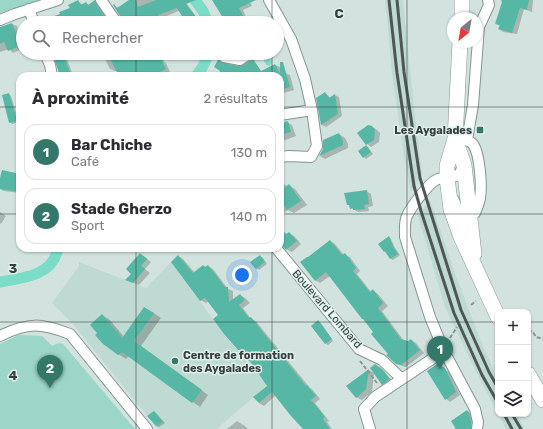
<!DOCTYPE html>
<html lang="fr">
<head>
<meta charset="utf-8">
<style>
	body { margin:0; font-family:Rubik,sans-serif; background:#f2f2f3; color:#2b2b33 }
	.controls { position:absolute; right:12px; bottom:12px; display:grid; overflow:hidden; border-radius:8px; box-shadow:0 1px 3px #0004 }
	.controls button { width:36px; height:36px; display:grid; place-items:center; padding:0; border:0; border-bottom:1px solid #e1e1e2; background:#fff; color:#2b2b33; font:20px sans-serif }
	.compass { position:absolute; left:447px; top:12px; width:36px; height:36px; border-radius:50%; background:#fff; box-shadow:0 1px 3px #0004; rotate:211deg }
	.you { position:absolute; left:242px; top:275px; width:14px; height:14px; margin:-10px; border:3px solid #fff; border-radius:50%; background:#1a73e8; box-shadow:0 0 0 6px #1a73e833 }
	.badge { display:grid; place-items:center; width:26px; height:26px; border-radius:50%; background:#34786a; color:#fff; font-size:13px; font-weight:700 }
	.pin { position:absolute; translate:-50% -33px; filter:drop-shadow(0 1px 2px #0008) }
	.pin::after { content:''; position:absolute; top:21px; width:14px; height:12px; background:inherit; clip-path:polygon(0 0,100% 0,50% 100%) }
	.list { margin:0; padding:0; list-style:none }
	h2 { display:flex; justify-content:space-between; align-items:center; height:52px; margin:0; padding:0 16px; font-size:17px }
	h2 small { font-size:13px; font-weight:400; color:#7c7c81 }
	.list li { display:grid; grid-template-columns:26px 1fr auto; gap:12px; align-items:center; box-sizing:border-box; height:56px; margin:0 8px 8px; padding:0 8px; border:1px solid #e1e1e2; border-radius:12px }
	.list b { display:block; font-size:15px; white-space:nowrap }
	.list p { margin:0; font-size:13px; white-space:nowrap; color:#7c7c81 }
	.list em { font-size:13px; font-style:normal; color:#7c7c81 }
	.icon { flex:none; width:22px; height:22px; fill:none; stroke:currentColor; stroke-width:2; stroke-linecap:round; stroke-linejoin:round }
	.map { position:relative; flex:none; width:543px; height:429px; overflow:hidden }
	.search { position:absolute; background:#fff; box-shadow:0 1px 3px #0004; left:16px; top:16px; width:268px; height:44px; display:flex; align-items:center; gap:10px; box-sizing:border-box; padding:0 14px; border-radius:22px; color:#7c7c81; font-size:15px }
	.panel { position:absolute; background:#fff; box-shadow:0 1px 3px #0004; left:16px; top:72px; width:268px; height:180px; border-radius:12px }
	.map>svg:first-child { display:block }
	.built { fill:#bfd9d3 }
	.green { fill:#9bd6c8 }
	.water { fill:#7bdcc7 }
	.shadow { fill:#0003 }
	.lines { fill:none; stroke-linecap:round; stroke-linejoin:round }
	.canal { stroke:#7bdcc7; stroke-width:11 }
	.building { fill:#56b8a4 }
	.street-casing { stroke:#849591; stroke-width:12 }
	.secondary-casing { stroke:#849591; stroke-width:16 }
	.path { stroke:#8a9693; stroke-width:2; stroke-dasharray:4 2; stroke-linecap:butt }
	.street { stroke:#fff; stroke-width:10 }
	.secondary { stroke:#fff; stroke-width:15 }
	.rail { stroke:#4f5755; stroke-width:3 }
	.grid { fill:none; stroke:#373e3c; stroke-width:1; stroke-opacity:0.55 }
	.poi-dot { fill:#34786a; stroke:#dff1ec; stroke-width:1.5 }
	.labels { text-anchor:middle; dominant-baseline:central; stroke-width:3; stroke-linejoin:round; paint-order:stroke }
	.poi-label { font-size:11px; font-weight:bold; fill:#373e3c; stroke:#dff1ec; text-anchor:end }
	.street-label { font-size:11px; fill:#373e3c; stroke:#dff1ec }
	.grid-label { font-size:13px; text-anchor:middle; font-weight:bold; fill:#373e3c; stroke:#dff1ec; stroke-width:3; stroke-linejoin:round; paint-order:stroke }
</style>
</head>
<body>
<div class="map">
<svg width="543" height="429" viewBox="0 0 543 429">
	<rect width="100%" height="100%" fill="#d2e3df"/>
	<path class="built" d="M385,0H403L415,118L422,174L411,192L404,157L392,73Z
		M430,200L456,276L484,349L498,378V414H516L525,429H506L475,370L445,307L418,216Z
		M79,262L146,288L171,262L226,337L267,385L217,429H158L72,323L52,303L79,266Z"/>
	<path class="green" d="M0,0H39L0,13Z
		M19,335L42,336L52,346L58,343L63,344L135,429H0V344Z"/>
	<path class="water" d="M262,53H267L272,62L270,66L266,65L261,54Z"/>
	<path class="shadow" d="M131,0H184L195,15L187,18L181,10L150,23H124V22L114,6L119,8Z
		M213,0H249L252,6L243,10L247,19L243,20L244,23H227Z
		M507,0H533L532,12L524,9L517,34L503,32L499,29L500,26L496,24Z
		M95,1L99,3L111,23H65L71,8L78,2L84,5L86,3L89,5Z
		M12,24L17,26L19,34L21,36L23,40V46L21,47V49L13,53L9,49L0,52V29Z
		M277,40L280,46L277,49Z
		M102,53H154L161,60L166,63L170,72L161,76H120L117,71H115L110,69Z
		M174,53H195L180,59L175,56Z
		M217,53H221L224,55L222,59V63L234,76H219L221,70L219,61L215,58Z
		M63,55L66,56L72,73L65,76L61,75Z
		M275,65L280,67L282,73H285L290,75L294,90L280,94V76H253Z
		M325,93L331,98L335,95L339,97L342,116L326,127L322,125L317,99Z
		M9,94L11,96L19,122L12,124L10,122Z
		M280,97L283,106L280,107Z
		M280,122L282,124L287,122L292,125L296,136L280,142Z
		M371,126L376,129L380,133L379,142L371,147L367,144Z
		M339,134L345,138L348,144V148L325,159L320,156L324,149Z
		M367,146L373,154L366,159L364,157L359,151Z
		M3,172L16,174L20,176V193L4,191L0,189Z
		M280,179L287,187L289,185L295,189L307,205L294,213L288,210L280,215Z
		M366,191L371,194L373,206L368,207L369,211L358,212L351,208Z
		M0,212L6,216L1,224L0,223Z
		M289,233L294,236L301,244L292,252L286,249L280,242V235H287Z
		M389,237L391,239L395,248L400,255L393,260L391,259L379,245Z
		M330,241L335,244L344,255H345L350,257L360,271L357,274L371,292L373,291L378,294L388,306L382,311L404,341L409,342L411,340L416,343L424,353L406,367L402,366L396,363L375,332L330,276L320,283L315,280Z
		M140,254L145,257L151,262L145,269L150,273L139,285L131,282L132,274Z
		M178,256L183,259L195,273L208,266L213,269L228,289L233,291V300L240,295L245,298L250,303L243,308L251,319L256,321L263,330L310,388L312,389L320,399L315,403L329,421L327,422L332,429H304L276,395L264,406L259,403L268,386L220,315L209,301L206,303L200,300Z
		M260,256L263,258L267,264L259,270L256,268Z
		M152,312L161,318L141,346L208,395L200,407L193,402L129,356L126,359L118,354L98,333L102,315L110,320L124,337Z
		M318,322L321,323L333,341L328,345L325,343Z
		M375,365L381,368L392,381L385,385L383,384Z
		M437,365L449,372L460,395L450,402L446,399Z
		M369,370L374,373L372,392L362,400L356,397L347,386Z
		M467,411L472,414L476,429H454L456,427Z
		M154,412L156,413L165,423L159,427L156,426Z
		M237,421L245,426L248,429H227Z"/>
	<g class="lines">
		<path class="canal" d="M195,0L203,11L208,23
			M196,76C202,69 206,62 208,53
			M0,282C23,278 53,276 58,248"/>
	</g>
	<path class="building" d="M78,0L81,5L86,2L88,5L95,0L96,4L109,23H78L77,18V23H40V21L60,14L59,12L70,8L68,5Z
		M129,0H136L138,7L156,0H196L186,4L197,18L186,23L177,8L158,15L161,23H123L122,19L113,5L114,4L117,8Z
		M212,0H256L239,8L243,16L237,19L239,23H226Z
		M502,0H529L527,10L520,8L512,33L498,29L500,25L495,24L502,2L501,1Z
		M12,23L16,33L17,32L21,42L17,45L18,47L8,51L4,42L0,44V27Z
		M107,53H180V54L162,61L166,69L152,76H119Z
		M203,53H219L218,55V59L220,62L239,66L243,65L253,59L261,71L275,64L280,74V62H283L290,87L280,90V76H218L220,71L214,67L218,60L203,56Z
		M63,54L70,72L60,76L54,58Z
		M325,92L329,98L335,94L338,114L321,125L316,98Z
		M9,93L17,121L9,123L2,95Z
		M288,121L291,132L280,135V123Z
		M368,125L372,126L375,130L374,140L366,145L357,133Z
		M339,133L343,141V145L319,156L323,149V140Z
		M366,145L371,152L363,158L358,151Z
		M2,170L16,173V177L20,178V192L0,189V178Z
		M289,184L301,201L287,210L280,199V191Z
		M367,190L369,204L364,205L365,209L353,210V208L350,209L349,205H347L344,193Z
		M280,227L286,234L289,232L297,241L286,250L280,243Z
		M389,236L393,246L398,254L390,259L385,251L384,252L378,244Z
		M330,240L342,255L345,253L356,268L353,271L370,292L373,289L383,303L378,308L401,339L408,341L411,339L420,350L401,365L396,364L386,355L388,354L371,334L373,332L363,319H362L326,272L315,281L300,262L307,257H308Z
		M140,253L147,259L141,266L145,269L133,283L125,280L131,274L126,269Z
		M178,255L193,273L203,265L205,267L208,265L225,287H228L229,302L240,294L245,300L239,305L249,318L251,317L258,326L306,386L307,385L316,396L311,400L325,417L323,419L330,429H303L291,416L272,392L259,403L253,397L267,386L251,363L239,350H238L224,334L213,319L218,315L205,298L200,301L171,262Z
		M260,255L265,262L256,269L250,262Z
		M144,307L154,313L134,341L202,390L192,403L122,352L118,355L103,344L95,335L97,333L90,325L102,314L122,338Z
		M318,320L332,339L325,344L311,326Z
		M375,364L383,370L390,379L382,385L370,368Z
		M437,364L445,368L456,392L445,400L427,371Z
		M369,369L366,389L356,398L346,386Z
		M467,410L469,413L471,422V429H456L451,421Z
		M154,411L163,422L156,426L147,416Z"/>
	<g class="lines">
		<g class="street-casing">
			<path id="street" d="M101,0L117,23
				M269,0L291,39L305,79L312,110L317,146L311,157L289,156L280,157
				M29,9L34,23
				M0,20L15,14L58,0
				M45,53L50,65L52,76
				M224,57L240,60L250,53
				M280,115L312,110
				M467,140L473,105L479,27L489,5L488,0
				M464,165C462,167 461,171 460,173C454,180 443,176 436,180C428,184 411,207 407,216C404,222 405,230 405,237L430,317L444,351L475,409L478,422L477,429
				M454,200C458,212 462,219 475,213C477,208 479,203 480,198C482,186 480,154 473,144C469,139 461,140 455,139
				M276,248L359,349L382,360L402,379
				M0,336C28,322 41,323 70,334L147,429
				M370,429L364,409L375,397L444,351"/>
		</g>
		<g class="secondary-casing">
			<path id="secondary" d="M462,18V0
				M460,42L455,139L447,166V178L451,209L461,237L498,317
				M455,139L464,165L474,254
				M528,374L543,400"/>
		</g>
		<path class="path" d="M471,305L476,301
			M528,330L533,332L536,337L543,339
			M450,338L457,327
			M360,361L377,383"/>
		<use href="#street" class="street"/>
		<use href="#secondary" class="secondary"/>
		<path class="rail" d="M389,0L397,73L414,186L421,211L454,313L482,375L498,403
			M397,0L404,72L420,178L461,310L489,372L498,388
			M504,414L512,429
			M512,414L521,429"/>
	</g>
	<path class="grid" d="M136,0V23M272,0V23M407,0V429M136,53V76M272,53V76M0,107H20M280,107H543M0,214H20M280,214H543M136,248V429M272,248V429M0,322H498M528,322H543"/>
	<g class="poi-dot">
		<rect x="476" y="126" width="8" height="8" rx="2"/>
		<circle cx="175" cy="361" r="4"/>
	</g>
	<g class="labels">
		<g class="poi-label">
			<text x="472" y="130">Les Aygalades</text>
			<text x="183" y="355" text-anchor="start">Centre de formation<tspan x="183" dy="13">des Aygalades</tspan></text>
		</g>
		<g class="street-label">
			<text transform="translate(327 309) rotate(49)">Boulevard Lombard</text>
		</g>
	</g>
	<g class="grid-label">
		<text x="339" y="18">C</text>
		<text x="13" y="273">3</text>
		<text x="13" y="380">4</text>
	</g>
</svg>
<div class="controls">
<button>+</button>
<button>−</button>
<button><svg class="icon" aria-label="layers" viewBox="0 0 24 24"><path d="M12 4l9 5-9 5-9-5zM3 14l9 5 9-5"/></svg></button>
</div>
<svg class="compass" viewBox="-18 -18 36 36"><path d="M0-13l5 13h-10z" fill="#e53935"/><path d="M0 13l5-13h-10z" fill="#7c7c81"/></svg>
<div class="you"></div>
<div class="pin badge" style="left:440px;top:369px">1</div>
<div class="pin badge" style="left:50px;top:388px">2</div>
<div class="search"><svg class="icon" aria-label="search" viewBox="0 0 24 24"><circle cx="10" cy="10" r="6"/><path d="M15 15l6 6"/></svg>Rechercher</div>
<section class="panel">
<h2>À proximité<small>2 résultats</small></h2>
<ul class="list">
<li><span class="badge">1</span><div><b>Bar Chiche</b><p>Café</p></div><em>130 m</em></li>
<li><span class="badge">2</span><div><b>Stade Gherzo</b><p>Sport</p></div><em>140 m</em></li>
</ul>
</section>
</div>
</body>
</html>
